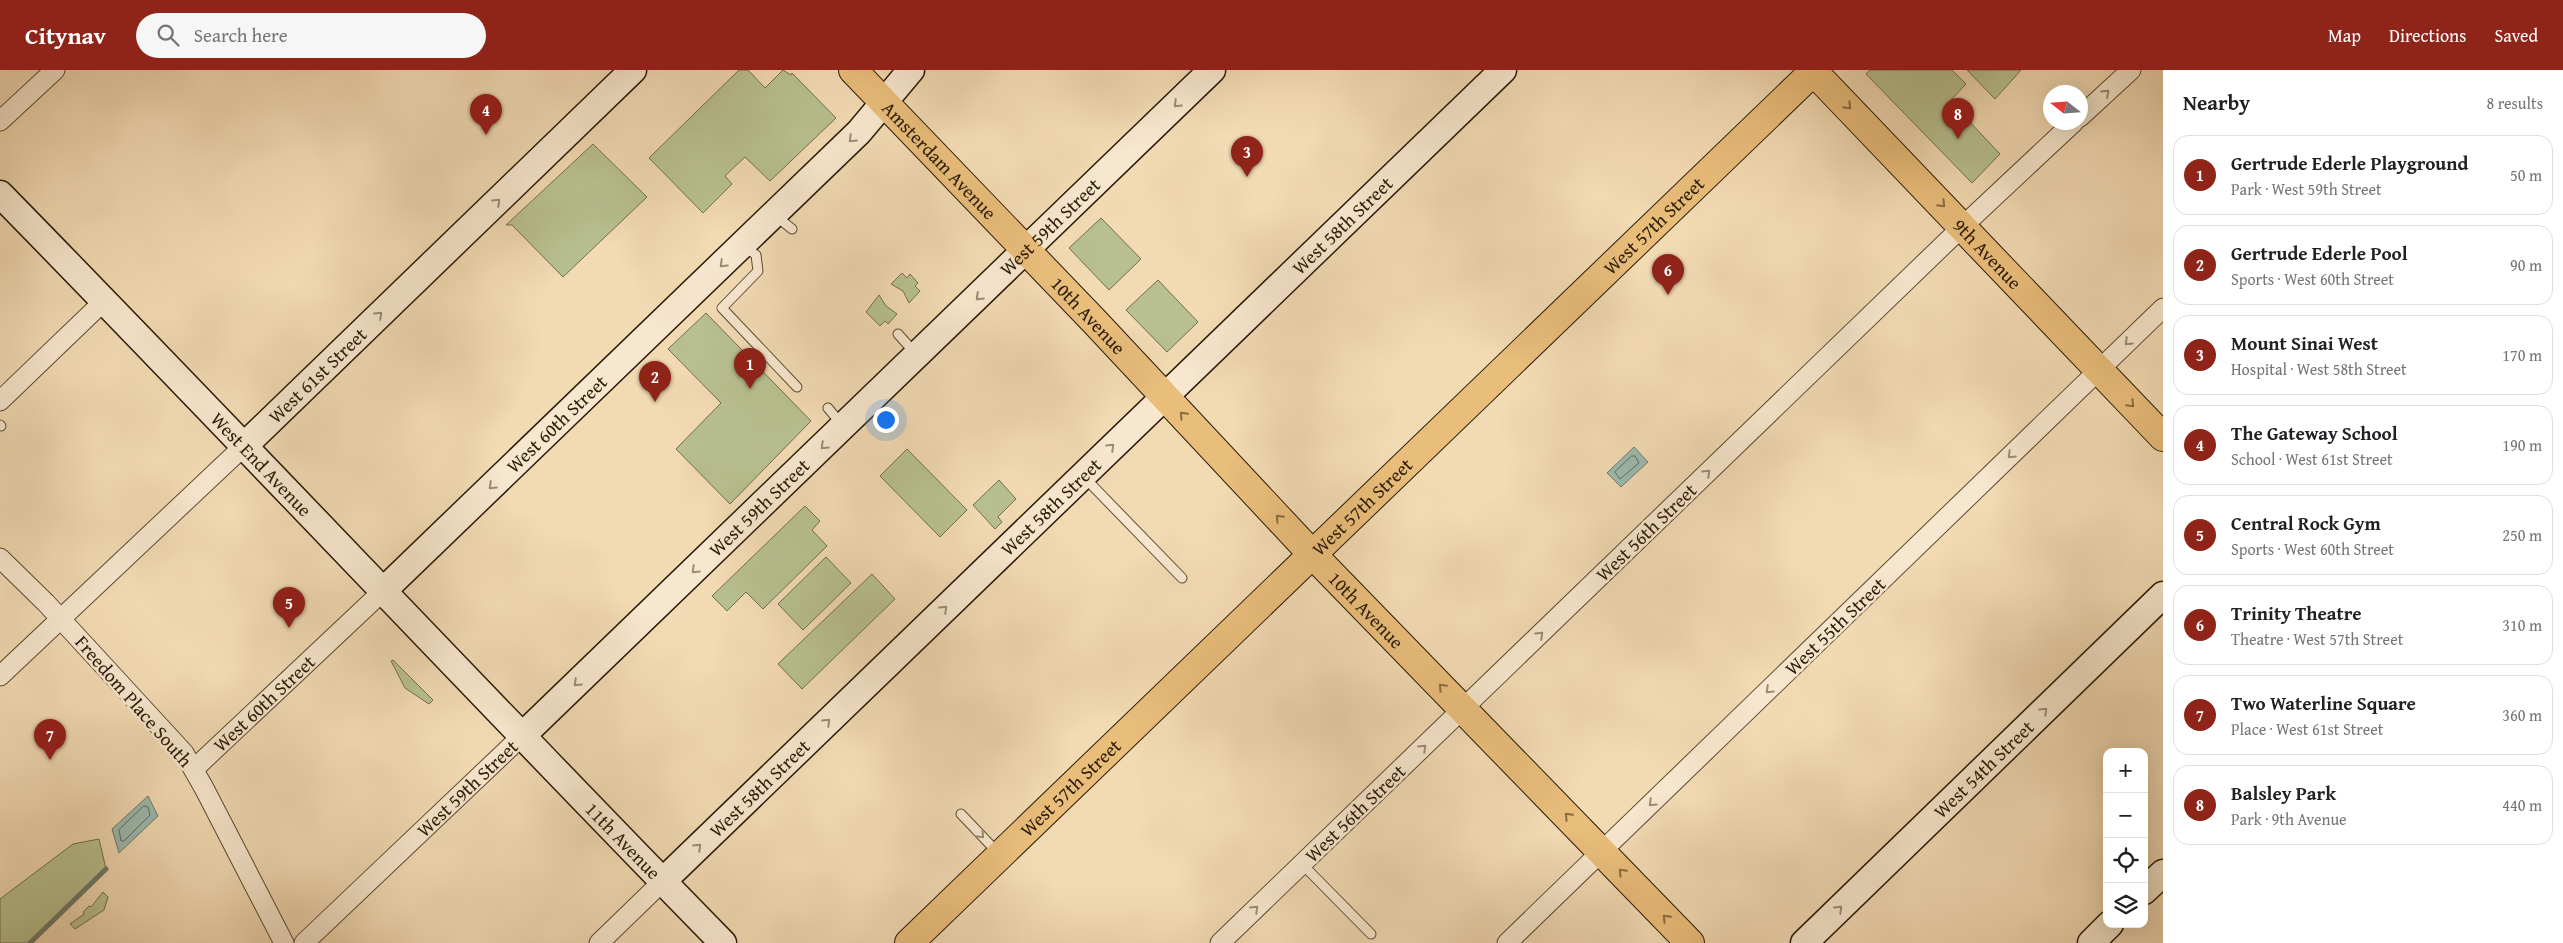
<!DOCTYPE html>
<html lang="en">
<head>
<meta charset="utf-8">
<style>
	body { margin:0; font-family:"Gentium Book Plus",serif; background:#f6f6f6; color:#202124 }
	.controls { position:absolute; right:15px; bottom:15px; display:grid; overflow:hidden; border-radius:10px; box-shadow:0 5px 20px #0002 }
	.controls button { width:45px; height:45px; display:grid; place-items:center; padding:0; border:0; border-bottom:1px solid #e0e0e0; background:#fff; color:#202124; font:25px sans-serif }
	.compass { position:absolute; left:2043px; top:15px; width:45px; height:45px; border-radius:50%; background:#fff; box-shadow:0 5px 20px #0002; rotate:287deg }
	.you { position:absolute; left:885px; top:349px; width:18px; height:18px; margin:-12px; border:4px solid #fff; border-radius:50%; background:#1a73e8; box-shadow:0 0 0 8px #1a73e833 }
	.badge { display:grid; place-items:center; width:32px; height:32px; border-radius:50%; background:#8f2418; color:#fff; font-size:16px; font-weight:700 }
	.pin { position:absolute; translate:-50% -41px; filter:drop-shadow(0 1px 2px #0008) }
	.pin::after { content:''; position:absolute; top:26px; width:18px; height:15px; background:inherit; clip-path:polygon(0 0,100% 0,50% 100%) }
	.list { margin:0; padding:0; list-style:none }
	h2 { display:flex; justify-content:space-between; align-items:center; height:65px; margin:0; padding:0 20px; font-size:21px }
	h2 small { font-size:16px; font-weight:400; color:#757577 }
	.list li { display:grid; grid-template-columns:32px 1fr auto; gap:15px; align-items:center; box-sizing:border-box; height:80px; margin:0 10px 10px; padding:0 10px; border:1px solid #e0e0e0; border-radius:15px }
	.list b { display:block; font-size:19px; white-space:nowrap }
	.list p { margin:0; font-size:16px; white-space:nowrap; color:#757577 }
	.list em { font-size:16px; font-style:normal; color:#757577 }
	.icon { flex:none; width:28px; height:28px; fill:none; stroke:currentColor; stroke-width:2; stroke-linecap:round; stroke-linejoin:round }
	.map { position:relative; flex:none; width:2163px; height:873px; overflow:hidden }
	header { display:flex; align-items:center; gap:30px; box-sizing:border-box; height:70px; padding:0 25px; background:#8f2418; color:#fff }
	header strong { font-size:24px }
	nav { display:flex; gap:28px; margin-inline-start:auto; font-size:18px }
	.search { width:350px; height:45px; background:#f6f6f6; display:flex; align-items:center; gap:12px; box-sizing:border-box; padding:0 18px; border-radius:28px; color:#757577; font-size:19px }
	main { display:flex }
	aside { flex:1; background:#fff }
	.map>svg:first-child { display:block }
	.green { fill:#b8c08f; stroke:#716e4c }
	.water { fill:#9bbaaf; stroke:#6e7a6c }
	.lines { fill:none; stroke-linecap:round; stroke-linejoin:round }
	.shore { stroke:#626a5c; stroke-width:1 }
	.stream { stroke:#6e7a6c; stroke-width:5 }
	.lane-casing { stroke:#5c4b33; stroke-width:11 }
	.street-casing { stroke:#5c4b33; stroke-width:21 }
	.secondary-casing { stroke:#2a1b08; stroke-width:29 }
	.primary-casing { stroke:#2a1b08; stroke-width:30 }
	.lane { stroke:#f7e7ce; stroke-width:9 }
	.street { stroke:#f7e7ce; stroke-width:19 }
	.secondary { stroke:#f7e7ce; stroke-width:26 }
	.primary { stroke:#e9bd7a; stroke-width:28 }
	.oneway { stroke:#9b8b75 }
	.oneway2 { stroke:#8a6c41 }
	.labels { text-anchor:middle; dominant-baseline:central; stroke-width:5; stroke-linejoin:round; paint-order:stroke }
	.street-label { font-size:19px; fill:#2a1b08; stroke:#f7e7ce }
</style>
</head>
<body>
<header>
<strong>Citynav</strong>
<div class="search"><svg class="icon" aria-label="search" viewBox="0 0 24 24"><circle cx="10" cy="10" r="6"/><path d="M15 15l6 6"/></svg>Search here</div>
<nav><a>Map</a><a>Directions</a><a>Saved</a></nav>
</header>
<main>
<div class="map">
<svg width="2163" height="873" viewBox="0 0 2163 873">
	<rect width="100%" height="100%" fill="#f2dab3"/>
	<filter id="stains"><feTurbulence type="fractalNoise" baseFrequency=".004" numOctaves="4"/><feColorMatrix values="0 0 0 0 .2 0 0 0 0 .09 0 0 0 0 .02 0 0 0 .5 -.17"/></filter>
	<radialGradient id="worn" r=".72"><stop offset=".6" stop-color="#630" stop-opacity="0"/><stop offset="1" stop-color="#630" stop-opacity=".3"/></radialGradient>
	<path class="green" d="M739,0H748L765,18L783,0L791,5L792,3L836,48L770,111L745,87L725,106L732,114L703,143L649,88Z
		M1870,0H1952L1966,14L1950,31L2000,84L1972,113L1866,4Z
		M1967,0H2021L1995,29Z
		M593,74L647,127L563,207L512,155H506Z
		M1101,148L1141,189L1109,220L1069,178Z
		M902,203L907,208L910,204L918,213L915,216L920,221L909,233L903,221L891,214Z
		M1158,210L1198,252L1167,282L1126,240Z
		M879,225L886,236L897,244L888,254L885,251L880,256L866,242Z
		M706,243L811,351L730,434L676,379L721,333L668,279Z
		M907,379L967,440L940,467L880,406Z
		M999,410L1016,429L998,447L1002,452L995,459L973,435Z
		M805,436L820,451L812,460L827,476L763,539L746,522L727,541L712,526Z
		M826,487L851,513L803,560L778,534Z
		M872,504L895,529L802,619L778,594Z
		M393,590L433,630L429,634L405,618L391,591Z
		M99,769L106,799L30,873H0V829L73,774Z
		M103,822L108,827L104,840L75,859L70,854L84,844L83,842L89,836L91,837Z"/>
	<path class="water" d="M1634,377L1648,392L1621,417L1607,403Z
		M148,726L158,746L119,783L112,759Z"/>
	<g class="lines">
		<path class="shore" d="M1632,386H1635L1639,393L1620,409L1615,402Z
			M144,736L148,737L150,745L124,771H121L119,760Z"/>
		<path class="stream" d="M30,873L106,799"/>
		<g class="lane-casing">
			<path id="lane" d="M776,146L792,159
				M743,175L756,185L758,201L722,238L797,317
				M898,264L916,284
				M828,338L842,355
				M0,355L1,356
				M1084,407L1182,508
				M961,744L999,784
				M1302,794L1371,864"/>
		</g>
		<g class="street-casing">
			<g id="street">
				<path d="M2080,47L2131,0"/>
				<path d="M0,51L55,0"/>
				<path d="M0,331L104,231"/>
				<path d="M0,488L46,533L184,683L204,718L284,873"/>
				<path d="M0,606L244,376"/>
				<path id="s1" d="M194,699L383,521"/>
				<path id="s2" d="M304,873L523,665"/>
				<path d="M599,873L663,811"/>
				<path d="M1220,873L1963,156L2074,52"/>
				<path d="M1507,873L2163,238"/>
			</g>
		</g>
		<g class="secondary-casing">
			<g id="secondary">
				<path id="s3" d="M0,124C243,372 480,625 723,873"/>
				<path id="s4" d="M244,376L633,0"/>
				<path id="s5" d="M383,521L859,62L911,0"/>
				<path id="s6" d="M523,665L1212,0"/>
				<path id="s7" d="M663,811L1503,0"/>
				<path d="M2144,821L2163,803"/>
				<path id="s8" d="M1804,873L2163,525"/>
				<path d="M2091,873L2110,854"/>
			</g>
		</g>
		<g class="primary-casing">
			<g id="primary">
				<path id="s9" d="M853,0L1095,252L1312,484L1690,873"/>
				<path id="s10" d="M1812,0L2163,367"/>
				<path id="s11" d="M909,873L1815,0"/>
			</g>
		</g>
		<use href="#lane" class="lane"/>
		<use href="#street" class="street"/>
		<use href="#secondary" class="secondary"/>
		<use href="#primary" class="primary"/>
	</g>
	<defs><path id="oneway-chevron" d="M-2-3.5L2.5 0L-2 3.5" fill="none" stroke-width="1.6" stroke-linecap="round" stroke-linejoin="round" transform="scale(1.25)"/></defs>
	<g class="oneway">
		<use href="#oneway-chevron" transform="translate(2106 23) rotate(-43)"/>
		<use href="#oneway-chevron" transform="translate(1177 34) rotate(136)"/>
		<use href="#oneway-chevron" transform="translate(852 69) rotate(136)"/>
		<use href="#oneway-chevron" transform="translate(497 132) rotate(-44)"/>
		<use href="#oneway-chevron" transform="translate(723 194) rotate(136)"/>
		<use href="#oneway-chevron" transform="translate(979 227) rotate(136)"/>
		<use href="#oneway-chevron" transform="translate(379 245) rotate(-44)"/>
		<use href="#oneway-chevron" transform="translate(2128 272) rotate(136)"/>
		<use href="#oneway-chevron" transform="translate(824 376) rotate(136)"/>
		<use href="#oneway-chevron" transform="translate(1111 377) rotate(-44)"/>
		<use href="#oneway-chevron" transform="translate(2011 385) rotate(136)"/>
		<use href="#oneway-chevron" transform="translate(1707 403) rotate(-44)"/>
		<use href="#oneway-chevron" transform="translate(492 416) rotate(136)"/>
		<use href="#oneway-chevron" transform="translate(695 500) rotate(136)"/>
		<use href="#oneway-chevron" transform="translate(944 539) rotate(-44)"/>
		<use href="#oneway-chevron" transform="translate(1540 565) rotate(-44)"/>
		<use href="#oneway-chevron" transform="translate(577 613) rotate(136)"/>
		<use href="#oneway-chevron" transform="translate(1769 620) rotate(136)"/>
		<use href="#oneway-chevron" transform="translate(2044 641) rotate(-44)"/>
		<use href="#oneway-chevron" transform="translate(827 652) rotate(-44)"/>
		<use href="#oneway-chevron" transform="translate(1423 678) rotate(-44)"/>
		<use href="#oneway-chevron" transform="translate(1652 733) rotate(136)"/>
		<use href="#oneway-chevron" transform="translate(981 765) rotate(47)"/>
		<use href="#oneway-chevron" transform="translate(698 777) rotate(-44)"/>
		<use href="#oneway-chevron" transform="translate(1255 839) rotate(-44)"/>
		<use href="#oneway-chevron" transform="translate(1839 839) rotate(-44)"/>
	</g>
	<g class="oneway2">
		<use href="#oneway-chevron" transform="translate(1848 36) rotate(46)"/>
		<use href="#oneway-chevron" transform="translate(1942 134) rotate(47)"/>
		<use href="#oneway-chevron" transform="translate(2131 334) rotate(46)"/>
		<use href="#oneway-chevron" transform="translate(1183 345) rotate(-133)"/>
		<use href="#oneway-chevron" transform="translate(1279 448) rotate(-133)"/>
		<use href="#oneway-chevron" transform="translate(1442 617) rotate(-134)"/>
		<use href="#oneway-chevron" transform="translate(1568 746) rotate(-134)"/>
		<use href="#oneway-chevron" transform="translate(1622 802) rotate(-134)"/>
		<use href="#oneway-chevron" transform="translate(1666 848) rotate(-134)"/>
	</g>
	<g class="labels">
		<g class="street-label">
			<text stroke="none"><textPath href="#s9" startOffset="125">Amsterdam Avenue</textPath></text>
			<text stroke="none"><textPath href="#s7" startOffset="944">West 58th Street</textPath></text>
			<text stroke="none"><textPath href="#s11" startOffset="1034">West 57th Street</textPath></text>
			<text stroke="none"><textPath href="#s6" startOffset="732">West 59th Street</textPath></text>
			<text stroke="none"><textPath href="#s10" startOffset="254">9th Avenue</textPath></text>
			<text stroke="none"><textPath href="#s9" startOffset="340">10th Avenue</textPath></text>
			<text stroke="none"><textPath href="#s4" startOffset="102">West 61st Street</textPath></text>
			<text stroke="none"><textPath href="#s5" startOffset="241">West 60th Street</textPath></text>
			<text stroke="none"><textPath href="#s3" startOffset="376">West End Avenue</textPath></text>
			<text stroke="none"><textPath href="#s7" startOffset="539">West 58th Street</textPath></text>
			<text stroke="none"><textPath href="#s11" startOffset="629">West 57th Street</textPath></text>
			<text stroke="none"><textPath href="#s6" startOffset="328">West 59th Street</textPath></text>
			<text transform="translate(1646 462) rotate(-44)">West 56th Street</text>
			<text stroke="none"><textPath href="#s9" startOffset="745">10th Avenue</textPath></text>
			<text transform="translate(1835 556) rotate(-44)">West 55th Street</text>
			<text transform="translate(134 631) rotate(49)">Freedom Place South</text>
			<text stroke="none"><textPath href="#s1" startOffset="96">West 60th Street</textPath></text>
			<text stroke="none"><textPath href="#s8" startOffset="250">West 54th Street</textPath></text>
			<text stroke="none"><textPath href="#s11" startOffset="224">West 57th Street</textPath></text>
			<text stroke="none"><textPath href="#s7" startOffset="134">West 58th Street</textPath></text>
			<text stroke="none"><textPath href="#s2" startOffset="225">West 59th Street</textPath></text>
			<text transform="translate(1355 743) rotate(-44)">West 56th Street</text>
			<text stroke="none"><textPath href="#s3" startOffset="898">11th Avenue</textPath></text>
		</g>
	</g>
	<rect width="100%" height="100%" filter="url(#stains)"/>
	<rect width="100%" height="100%" fill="url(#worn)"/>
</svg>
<div class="controls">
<button>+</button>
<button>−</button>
<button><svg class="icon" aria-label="locate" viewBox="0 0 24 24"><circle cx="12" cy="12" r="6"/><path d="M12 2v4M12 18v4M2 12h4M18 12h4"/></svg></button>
<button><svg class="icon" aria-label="layers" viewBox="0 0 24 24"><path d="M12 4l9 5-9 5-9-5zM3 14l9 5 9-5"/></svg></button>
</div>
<svg class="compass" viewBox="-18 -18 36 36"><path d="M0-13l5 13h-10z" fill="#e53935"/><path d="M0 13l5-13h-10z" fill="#757577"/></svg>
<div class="you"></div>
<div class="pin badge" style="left:750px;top:319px">1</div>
<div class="pin badge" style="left:655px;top:332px">2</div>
<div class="pin badge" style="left:1247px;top:107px">3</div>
<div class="pin badge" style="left:486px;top:65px">4</div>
<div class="pin badge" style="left:289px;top:558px">5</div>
<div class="pin badge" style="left:1668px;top:225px">6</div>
<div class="pin badge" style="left:50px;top:690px">7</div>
<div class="pin badge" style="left:1958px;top:69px">8</div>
</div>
<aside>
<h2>Nearby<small>8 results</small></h2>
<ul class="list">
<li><span class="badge">1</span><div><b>Gertrude Ederle Playground</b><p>Park · West 59th Street</p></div><em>50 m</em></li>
<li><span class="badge">2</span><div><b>Gertrude Ederle Pool</b><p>Sports · West 60th Street</p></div><em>90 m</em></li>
<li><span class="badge">3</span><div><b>Mount Sinai West</b><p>Hospital · West 58th Street</p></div><em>170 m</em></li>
<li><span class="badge">4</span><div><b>The Gateway School</b><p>School · West 61st Street</p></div><em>190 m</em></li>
<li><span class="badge">5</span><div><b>Central Rock Gym</b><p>Sports · West 60th Street</p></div><em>250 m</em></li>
<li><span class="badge">6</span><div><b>Trinity Theatre</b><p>Theatre · West 57th Street</p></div><em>310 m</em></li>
<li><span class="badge">7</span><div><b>Two Waterline Square</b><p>Place · West 61st Street</p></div><em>360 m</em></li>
<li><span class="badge">8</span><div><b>Balsley Park</b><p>Park · 9th Avenue</p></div><em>440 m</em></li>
</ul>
</aside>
</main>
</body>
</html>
